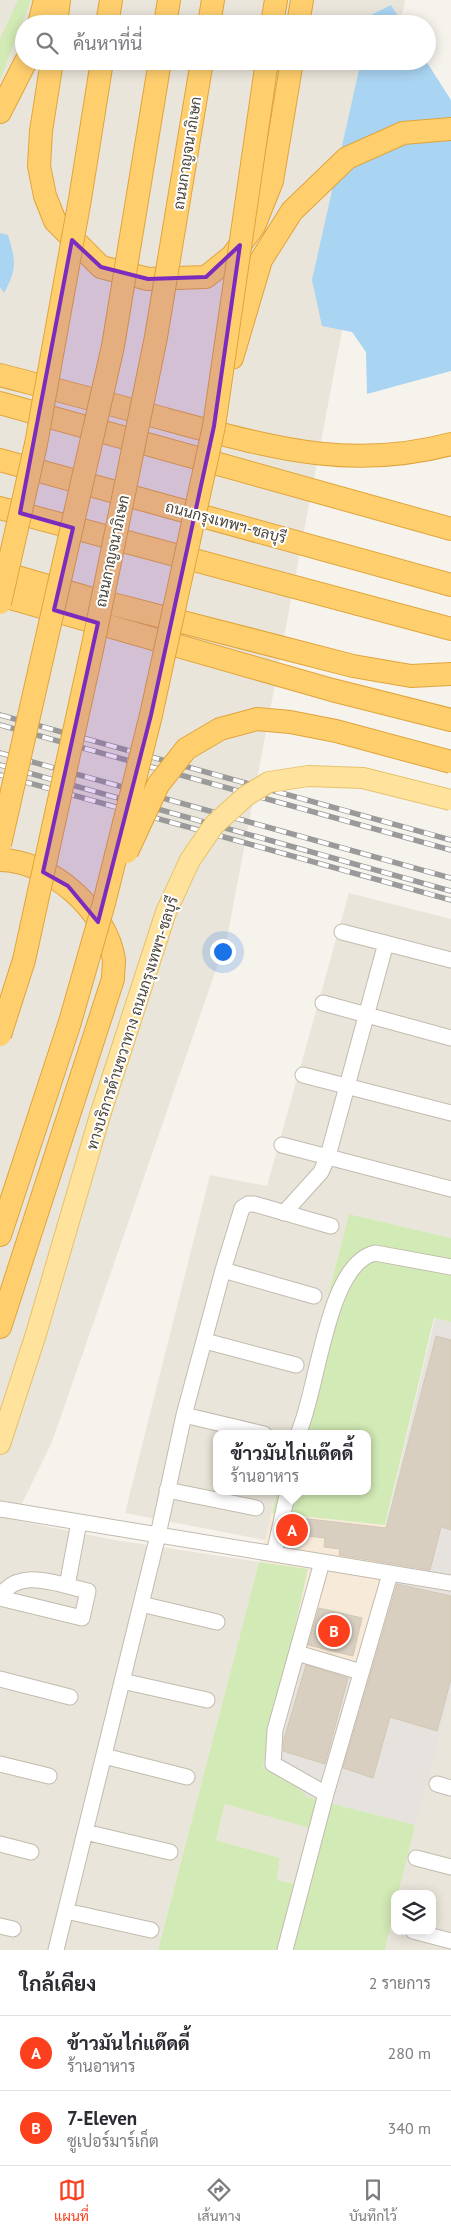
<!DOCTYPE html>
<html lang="th">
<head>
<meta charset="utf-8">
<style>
	body { margin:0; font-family:"PT Sans",Sarabun,sans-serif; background:#f2f2f3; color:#2b2b33 }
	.controls { position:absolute; right:15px; bottom:15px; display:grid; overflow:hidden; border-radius:10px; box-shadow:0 2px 12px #0003 }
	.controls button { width:45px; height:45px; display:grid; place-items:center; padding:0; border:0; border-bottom:1px solid #e1e1e2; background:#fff; color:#2b2b33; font:25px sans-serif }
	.you { position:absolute; left:222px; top:951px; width:18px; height:18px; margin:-12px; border:4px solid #fff; border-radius:50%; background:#1a73e8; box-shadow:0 0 0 8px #1a73e833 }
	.badge { display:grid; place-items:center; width:32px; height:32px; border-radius:50%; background:#fc3f1d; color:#fff; font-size:16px; font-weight:700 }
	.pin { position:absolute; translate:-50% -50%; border:2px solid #fff; box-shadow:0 1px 5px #0006 }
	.popup { position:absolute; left:213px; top:1430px; width:158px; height:65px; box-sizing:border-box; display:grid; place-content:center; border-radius:10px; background:#fff; filter:drop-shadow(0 1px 4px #0005); font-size:16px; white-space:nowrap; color:#7c7c81 }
	.popup b { font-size:19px; color:#2b2b33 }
	.popup::after { content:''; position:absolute; left:50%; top:100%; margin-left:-10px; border:10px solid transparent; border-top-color:#fff }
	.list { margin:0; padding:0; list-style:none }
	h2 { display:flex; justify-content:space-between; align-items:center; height:65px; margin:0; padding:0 20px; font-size:21px }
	h2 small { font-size:16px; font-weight:400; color:#7c7c81 }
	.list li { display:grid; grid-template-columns:32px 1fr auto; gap:15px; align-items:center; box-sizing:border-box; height:75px; padding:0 20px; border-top:1px solid #e1e1e2 }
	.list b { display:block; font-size:19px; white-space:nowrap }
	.list p { margin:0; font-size:16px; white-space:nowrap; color:#7c7c81 }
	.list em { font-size:16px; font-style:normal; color:#7c7c81 }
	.icon { flex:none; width:28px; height:28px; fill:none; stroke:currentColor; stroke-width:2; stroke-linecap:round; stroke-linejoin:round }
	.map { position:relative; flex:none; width:451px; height:1950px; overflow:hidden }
	.search { position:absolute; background:#fff; box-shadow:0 2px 12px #0003; left:15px; right:15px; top:15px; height:55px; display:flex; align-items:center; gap:12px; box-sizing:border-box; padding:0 18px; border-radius:28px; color:#7c7c81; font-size:19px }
	.sheet { height:215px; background:#fff }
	nav { display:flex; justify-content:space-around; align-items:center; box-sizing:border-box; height:70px; border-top:1px solid #e1e1e2; background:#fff; font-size:14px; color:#7c7c81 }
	nav a { display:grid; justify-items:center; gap:2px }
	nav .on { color:#fc3f1d }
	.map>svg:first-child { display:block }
	.residential { fill:#eae5da }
	.commercial { fill:#f7ead8 }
	.industrial { fill:#e6e2dd }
	.green { fill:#d2eab5; fill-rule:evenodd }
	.water { fill:#a9d4f2 }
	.building { fill:#d8cfc1; stroke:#d3c7b4 }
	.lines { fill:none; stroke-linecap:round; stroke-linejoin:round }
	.minor-casing { stroke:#c2bbae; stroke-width:17 }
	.major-casing { stroke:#e6c16a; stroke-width:22 }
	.highway-casing { stroke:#e0a43c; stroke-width:24 }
	.minor { stroke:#fff; stroke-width:15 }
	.major { stroke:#ffe39c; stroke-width:20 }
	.highway { stroke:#ffcf6e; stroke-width:22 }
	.rail-casing { stroke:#9a9a9a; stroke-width:5.5 }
	.rail { stroke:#fff; stroke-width:4; stroke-dasharray:11; stroke-linecap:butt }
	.major-bridge-casing { stroke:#e6c16a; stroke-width:22; stroke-linecap:butt }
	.highway-bridge-casing { stroke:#e0a43c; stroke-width:24; stroke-linecap:butt }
	.major-bridge { stroke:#ffe39c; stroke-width:20 }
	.highway-bridge { stroke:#ffcf6e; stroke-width:22 }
	.marked { fill:#7b2cbf; fill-opacity:0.2; stroke:#7b2cbf; stroke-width:4; stroke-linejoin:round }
	.labels { text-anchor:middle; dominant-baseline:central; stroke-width:4; stroke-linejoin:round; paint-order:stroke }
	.street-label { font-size:15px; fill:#4b4439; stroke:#fff }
</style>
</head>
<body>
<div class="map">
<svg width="451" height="1950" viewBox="0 0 451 1950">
	<rect width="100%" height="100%" fill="#f6f3ec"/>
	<path class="residential" d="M0,0H405L400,24H24V61H393L227,938L52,1442L14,1520L115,1540L259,1562L158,1950H0Z
		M349,893L451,919V1238L349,1214L292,1434H217V1491H277L265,1540L125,1513L210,1175L267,1186Z
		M451,1696V1950H385L395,1907V1931H432V1894H398L408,1847Z
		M225,1804L325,1831L310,1887L277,1880L280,1858L216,1840Z"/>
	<path class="commercial" d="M272,1513L385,1525L376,1565L396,1568L366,1673L290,1648L308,1569L259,1562Z"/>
	<path class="industrial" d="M435,1318L451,1322V1578L376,1565Z
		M393,1579L451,1588V1696L415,1825L307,1797L298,1787L263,1768L290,1648L366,1673Z"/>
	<path class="green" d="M18,0H31L0,80V39Z
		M349,1214L451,1238V1322L434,1318L385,1525L272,1513L277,1491H367V1434H292Z
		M259,1562L308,1569L263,1768L298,1787L307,1797L415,1825L398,1894H395V1907L385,1950H158ZM225,1804L324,1832L310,1887L277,1880L280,1858L216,1840Z"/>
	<path class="water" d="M391,5L403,24H370L371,15Z
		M361,61H426L451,100V371L367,394L366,352L352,332L322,326L312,280Z
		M0,233L8,235C16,261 17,269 4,293L0,287Z"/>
	<path class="building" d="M436,1336L451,1340V1530L441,1527L430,1570L339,1555L340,1549L324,1547L325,1538L300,1535L299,1543L286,1542L292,1517L386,1528Z
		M397,1584L451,1596V1679L437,1731L390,1717L373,1778L343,1768Z
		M319,1608L362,1618L353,1656L308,1645Z
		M306,1665L348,1678L325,1764L283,1751L284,1739Z"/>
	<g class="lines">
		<g class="minor-casing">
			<path id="minor" d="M342,932L451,960
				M323,1003L451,1038
				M303,1075L451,1113
				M282,1145L451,1189
				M284,1213L321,1172L328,1156L386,943
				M223,1270L314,1296
				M205,1341L296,1365
				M184,1415L264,1434
				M298,1434C318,1392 326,1264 375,1253L451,1267
				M167,1490L256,1508
				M0,1509L451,1583
				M274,1554L288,1491
				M322,1562L275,1730L273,1764L326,1794
				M67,1586L79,1522
				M0,1597C19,1566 59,1585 88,1591L82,1618L0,1598
				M141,1604L217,1622
				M297,1653L361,1672
				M0,1679L70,1697
				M122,1681L207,1700
				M104,1756L187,1777
				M0,1764L49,1776
				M437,1784L451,1788
				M85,1832L170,1852
				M0,1844L31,1852
				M416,1858L451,1867
				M66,1911L151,1930
				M0,1926L13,1929
				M413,1931L451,1941
				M56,1950L158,1535L184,1415L223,1270L242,1208L248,1204H254L331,1226
				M285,1950L326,1794L390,1574"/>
		</g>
		<g class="major-casing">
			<path id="major" d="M0,1444L36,1334L101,1112"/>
		</g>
		<g class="highway-casing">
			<path id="highway" d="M39,24L45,0
				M56,24L59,0
				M107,24L111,0
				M165,24L169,0
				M209,24L213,0
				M272,24L276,0
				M298,24L302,0
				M52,61L41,131L39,166L45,196L55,221L101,267L148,279L206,277L232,256L254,226L272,181L292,61
				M0,112L26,61
				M232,358L261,260L292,211L347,158L403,133L451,129
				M0,375C57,390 115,405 172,421C271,447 349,471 451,444
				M0,403L451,529
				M0,460L451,585
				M0,508L451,629
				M0,572L89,598L353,666L411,676L451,674
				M0,595L332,690L451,720
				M0,860C49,860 107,910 114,960C114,966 113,973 113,979L0,1327
				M0,1235L6,1217"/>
		</g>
		<use href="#minor" class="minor"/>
		<use href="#major" class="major"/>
		<use href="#highway" class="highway"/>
		<g class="rail-casing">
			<path id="rail" d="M0,715L451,840
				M0,725L451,850
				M0,753L451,878
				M0,765L451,891
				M0,775L451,900"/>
		</g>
		<use href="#rail" class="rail"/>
		<g class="major-bridge-casing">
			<path id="major-bridge" d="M101,1112L166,912L190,860L214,825L246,796L269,782L308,776L363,778L451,800"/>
		</g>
		<g class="highway-bridge-casing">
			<path id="highway-bridge" d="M0,603L36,444L80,199L102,61
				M0,844L113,346L160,61
				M127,852L158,785L186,749L220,729L257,719L290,722L336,731L451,762
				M0,1035L24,960L93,645L156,337L202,61
				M6,1217L70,1022L104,903L151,715L214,426L267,61"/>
		</g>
		<use href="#major-bridge" class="major-bridge"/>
		<use href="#highway-bridge" class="highway-bridge"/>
	</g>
	<path class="marked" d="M72,240L101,267L148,279L206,277L240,245L214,426L151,715L98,922L68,886L43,872L98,623L54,610L73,528L20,513Z"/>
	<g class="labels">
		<g class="street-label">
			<text transform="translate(187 153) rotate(-81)">ถนนกาญจนาภิเษก</text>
			<text transform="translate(226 522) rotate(15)">ถนนกรุงเทพฯ-ชลบุรี</text>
			<text transform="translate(112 551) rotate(-78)">ถนนกาญจนาภิเษก</text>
			<text transform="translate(132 1023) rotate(-72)">ทางบริการด้านขวาทาง ถนนกรุงเทพฯ-ชลบุรี</text>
		</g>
	</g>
</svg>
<div class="controls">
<button><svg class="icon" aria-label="layers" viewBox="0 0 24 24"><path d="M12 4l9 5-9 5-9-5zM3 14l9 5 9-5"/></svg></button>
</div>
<div class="you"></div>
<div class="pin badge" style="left:292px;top:1530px">A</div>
<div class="popup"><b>ข้าวมันไก่แด๊ดดี้</b>ร้านอาหาร</div>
<div class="pin badge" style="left:334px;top:1631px">B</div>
<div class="search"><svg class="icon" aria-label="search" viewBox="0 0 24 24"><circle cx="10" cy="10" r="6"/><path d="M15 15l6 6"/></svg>ค้นหาที่นี่</div>
</div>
<section class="sheet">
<h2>ใกล้เคียง<small>2 รายการ</small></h2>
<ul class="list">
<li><span class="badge">A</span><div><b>ข้าวมันไก่แด๊ดดี้</b><p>ร้านอาหาร</p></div><em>280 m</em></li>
<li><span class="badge">B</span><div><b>7-Eleven</b><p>ซูเปอร์มาร์เก็ต</p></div><em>340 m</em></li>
</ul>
</section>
<nav>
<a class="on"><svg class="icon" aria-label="map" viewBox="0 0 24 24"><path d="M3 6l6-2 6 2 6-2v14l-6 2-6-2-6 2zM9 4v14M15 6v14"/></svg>แผนที่</a>
<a><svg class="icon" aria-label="directions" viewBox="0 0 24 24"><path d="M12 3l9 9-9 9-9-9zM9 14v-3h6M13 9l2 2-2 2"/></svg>เส้นทาง</a>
<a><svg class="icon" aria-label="saved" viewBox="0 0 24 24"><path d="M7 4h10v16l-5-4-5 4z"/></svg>บันทึกไว้</a>
</nav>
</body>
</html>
